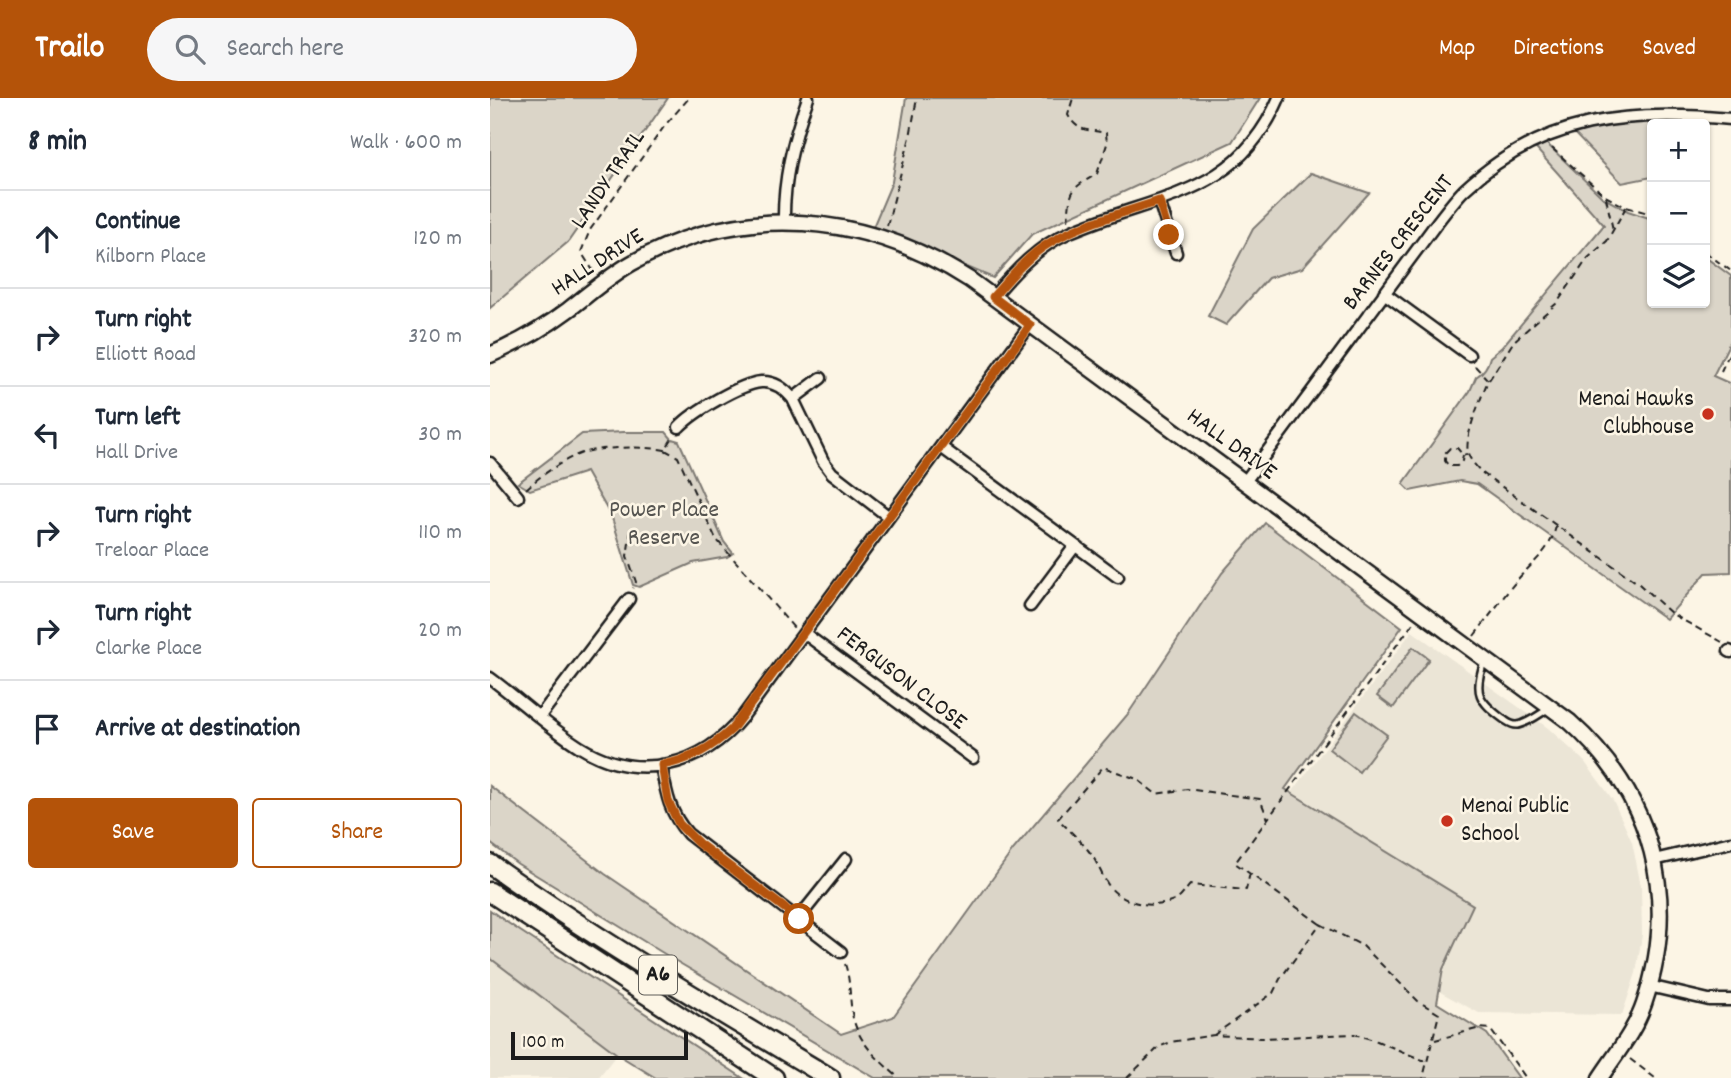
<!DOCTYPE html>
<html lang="en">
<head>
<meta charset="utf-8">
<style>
	body { margin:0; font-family:Dekko,sans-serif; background:#f6f6f7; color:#1f2937 }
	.controls { position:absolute; right:21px; top:21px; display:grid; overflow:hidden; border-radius:7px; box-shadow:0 2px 5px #0004 }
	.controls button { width:63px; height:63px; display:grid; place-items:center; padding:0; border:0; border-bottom:2px solid #e0e1e3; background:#fff; color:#1f2937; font:35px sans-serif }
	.scale { position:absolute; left:21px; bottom:18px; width:177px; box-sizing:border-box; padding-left:7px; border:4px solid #1c1c1c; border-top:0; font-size:19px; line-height:24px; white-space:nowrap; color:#1c1c1c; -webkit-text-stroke:5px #fcf5e5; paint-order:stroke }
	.stop { position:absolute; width:21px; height:21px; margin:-16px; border:5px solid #b45309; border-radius:50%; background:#fff }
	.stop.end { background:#b45309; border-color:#fff; box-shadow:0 2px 7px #0008 }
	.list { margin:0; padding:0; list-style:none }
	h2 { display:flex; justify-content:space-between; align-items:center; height:91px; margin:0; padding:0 28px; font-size:30px }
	h2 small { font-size:23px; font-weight:400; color:#747a83 }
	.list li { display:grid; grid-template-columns:46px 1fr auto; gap:21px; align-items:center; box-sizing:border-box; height:98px; padding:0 28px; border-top:2px solid #e0e1e3 }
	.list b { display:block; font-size:26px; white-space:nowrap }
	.list p { margin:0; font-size:23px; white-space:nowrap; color:#747a83 }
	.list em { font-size:23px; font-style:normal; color:#747a83 }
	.actions { display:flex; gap:14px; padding:21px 28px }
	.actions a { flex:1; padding:16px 0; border:2px solid #b45309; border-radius:7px; text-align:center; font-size:24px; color:#b45309 }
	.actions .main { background:#b45309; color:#fff }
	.icon { flex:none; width:38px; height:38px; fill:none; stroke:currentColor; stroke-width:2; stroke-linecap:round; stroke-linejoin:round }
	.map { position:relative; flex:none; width:1241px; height:980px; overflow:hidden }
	header { display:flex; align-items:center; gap:42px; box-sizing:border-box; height:98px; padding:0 35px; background:#b45309; color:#fff }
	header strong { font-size:33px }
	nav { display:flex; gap:38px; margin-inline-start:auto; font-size:24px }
	.search { width:490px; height:63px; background:#f6f6f7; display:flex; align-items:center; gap:18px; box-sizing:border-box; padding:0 24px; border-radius:38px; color:#747a83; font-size:26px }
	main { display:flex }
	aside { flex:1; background:#fff }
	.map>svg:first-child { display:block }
	.built { fill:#ebe5d6 }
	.green { fill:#dbd5c8; stroke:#7c7872; stroke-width:2 }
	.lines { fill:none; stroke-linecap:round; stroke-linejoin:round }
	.lane-casing { stroke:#1c1c1c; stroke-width:10 }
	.street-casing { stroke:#1c1c1c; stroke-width:15 }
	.secondary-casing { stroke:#1c1c1c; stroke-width:19 }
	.highway-casing { stroke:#1c1c1c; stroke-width:23 }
	.path { stroke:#1c1c1c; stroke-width:2; stroke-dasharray:7 5; stroke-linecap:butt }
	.lane { stroke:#fcf5e5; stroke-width:5 }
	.street { stroke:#fcf5e5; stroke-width:10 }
	.secondary { stroke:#fcf5e5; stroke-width:14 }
	.highway { stroke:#fcf5e5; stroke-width:18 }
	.route { stroke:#b45309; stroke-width:9 }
	.poi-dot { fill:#c8321e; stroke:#fcf5e5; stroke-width:2.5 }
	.labels { text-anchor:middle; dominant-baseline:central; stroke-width:5; stroke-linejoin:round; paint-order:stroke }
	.shield { fill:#fcf5e5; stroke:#5f5d58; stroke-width:2 }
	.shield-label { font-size:23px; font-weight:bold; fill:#1c1c1c }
	.street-label { font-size:24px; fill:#1c1c1c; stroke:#fcf5e5 }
	.poi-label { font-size:24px; fill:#1c1c1c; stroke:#fcf5e5; text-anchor:end }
	.park-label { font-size:24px; fill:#555450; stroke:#fcf5e5 }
</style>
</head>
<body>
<header>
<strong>Trailo</strong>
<div class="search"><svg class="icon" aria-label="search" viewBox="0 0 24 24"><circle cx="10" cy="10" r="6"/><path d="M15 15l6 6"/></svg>Search here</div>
<nav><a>Map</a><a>Directions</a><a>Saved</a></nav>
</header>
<main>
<aside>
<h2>8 min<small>Walk · 600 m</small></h2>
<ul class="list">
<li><svg class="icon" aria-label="ahead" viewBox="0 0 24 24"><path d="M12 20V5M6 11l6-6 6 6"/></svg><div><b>Continue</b><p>Kilborn Place</p></div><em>120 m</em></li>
<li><svg class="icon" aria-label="right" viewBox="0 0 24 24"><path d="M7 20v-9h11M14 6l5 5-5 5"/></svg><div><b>Turn right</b><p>Elliott Road</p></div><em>320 m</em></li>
<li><svg class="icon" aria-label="left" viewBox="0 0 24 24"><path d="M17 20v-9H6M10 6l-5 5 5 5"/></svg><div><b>Turn left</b><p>Hall Drive</p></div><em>30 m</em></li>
<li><svg class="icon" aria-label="right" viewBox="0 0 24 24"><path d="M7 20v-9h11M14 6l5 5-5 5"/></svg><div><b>Turn right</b><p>Treloar Place</p></div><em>110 m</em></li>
<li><svg class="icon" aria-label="right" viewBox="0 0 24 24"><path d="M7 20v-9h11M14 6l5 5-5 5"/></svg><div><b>Turn right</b><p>Clarke Place</p></div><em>20 m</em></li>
<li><svg class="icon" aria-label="arrive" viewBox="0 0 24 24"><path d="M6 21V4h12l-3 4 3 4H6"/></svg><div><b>Arrive at destination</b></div></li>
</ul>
<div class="actions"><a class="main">Save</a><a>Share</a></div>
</aside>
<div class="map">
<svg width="1241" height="980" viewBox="0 0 1241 980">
	<rect width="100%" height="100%" fill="#fcf5e5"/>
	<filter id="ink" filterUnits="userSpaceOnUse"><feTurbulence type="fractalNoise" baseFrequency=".0143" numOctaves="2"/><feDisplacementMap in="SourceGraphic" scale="14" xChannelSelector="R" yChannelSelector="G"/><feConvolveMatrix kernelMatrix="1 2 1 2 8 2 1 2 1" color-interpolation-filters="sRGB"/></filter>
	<g filter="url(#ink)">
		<path class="built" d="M922,533L1058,630L1094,663L1123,702L1142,744L1151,788L1152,837L1146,875L1132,917L989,915L952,895L752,762Z
			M0,859L127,956L108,980H0Z"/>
		<path class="green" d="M0,0H178L78,144L0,210Z
			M416,0H770L742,44L542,136L503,180L383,129L402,84Z
			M1156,18L1162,33V79L1132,85L1079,30Z
			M1051,40L1112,99L1138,113L1162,121V205H1215V159L1241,178V242L1223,278L1241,286V474L1216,475L1176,521L987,386L970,383L920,393L913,386L980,293L986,279C994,274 998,268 1000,259L1012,249L1114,127L1040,44Z
			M821,75L879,95L812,170L778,180L736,227L718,218L763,131Z
			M134,334H176L182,341L189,343L234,444L243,455L237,459L203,465L149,489L143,487L122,420L96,374L40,392L28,385L92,336Z
			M775,425L912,529L795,691L983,807L953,871L947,905L997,936L1029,980H385L186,863L28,766L0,745V688L115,776L351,936L403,919L523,752L638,616L732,475Z
			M923,549L939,561L903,610L887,598Z
			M866,614L897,637L869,674L839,651Z
			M0,812L15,823L253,980H166L127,956L0,860Z"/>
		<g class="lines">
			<g class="lane-casing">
				<path id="lane" d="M994,564C983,595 989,603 1013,621C1018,624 1022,628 1028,627C1038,625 1050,616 1058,611"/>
			</g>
			<g class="street-casing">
				<path id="street" d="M669,103L686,155
					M294,125C293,84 304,38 318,0
					M894,195L979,257
					M503,199C525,173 548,148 580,134C667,96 746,100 789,0
					M303,301L331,280
					M189,329C203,314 250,286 271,284C285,283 295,291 303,301L333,363L342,375L399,419
					M451,349L628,479
					M0,365L28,399
					M754,385L943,130C953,117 963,103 974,92C1052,19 1139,11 1241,21
					M540,508L585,448
					M314,535L483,660
					M1239,553L1241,554
					M0,580C30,602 58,629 90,649C148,685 212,669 253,618L540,227
					M50,618L139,501
					M171,667C176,694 179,715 198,736L351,854
					M1164,762L1241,744
					M308,821L356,761
					M1159,888L1219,902H1241"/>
			</g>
			<g class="secondary-casing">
				<path id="secondary" d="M0,257C28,245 54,230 78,212C99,196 119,178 142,165C252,103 376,115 480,182L1080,624C1163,698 1190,801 1154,906C1145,933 1125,957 1110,980"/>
			</g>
			<g class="highway-casing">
				<path id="highway" d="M0,766C110,844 225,911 340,980
					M0,794L284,980"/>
			</g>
			<path class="path" d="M1062,50L1115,98L1136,109L1162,116
				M1116,100L1123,132
				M578,123C581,91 579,92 607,76L617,46L616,35C598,31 588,35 578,17L583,0
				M397,128L420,39L427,0
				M1215,154L1241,173
				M104,174L91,154L100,132L176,26L199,0
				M985,268L998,282C992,299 974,337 978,355C979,361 986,368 991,374L1149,486L1182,516L1232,544
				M1231,273L1241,252
				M999,282L1024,243L1067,205L1098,160L1117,143L1136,109
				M175,352L188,359L226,441L304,530
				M973,357L972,363L967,368H959L955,363V355L960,350H967L973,357L977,356
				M36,391C51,377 73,362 92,355C109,349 157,348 175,352L183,339
				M141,432L137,458L146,484L143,490
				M984,538C999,519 1013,499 1028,481C1043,464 1061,452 1066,428
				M760,775L756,792L700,787C696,791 691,800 686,802C665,812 629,806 617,785C610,774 607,763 598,752C589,741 578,731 568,721L613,669L647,681L666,696L697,691L770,701L778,721
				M830,826L745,765L924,524
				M355,866C361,883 359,902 363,920C370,947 389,962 409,980
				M724,937L783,895L790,881L830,826L873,848L928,903L949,916L933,980
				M945,942L990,930L1000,931L1036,980
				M1140,961L1165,980
				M637,980L669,949L681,944L724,937L772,940L864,936L887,943L935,963"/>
			<use href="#lane" class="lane"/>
			<use href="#street" class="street"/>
			<use href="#secondary" class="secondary"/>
			<use href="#highway" class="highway"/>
		</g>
	</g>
	<g class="lines" filter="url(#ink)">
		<path class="route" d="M309,821L208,745L189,726L178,703L172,667C200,662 221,650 242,631L534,236L540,227L503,199C518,182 533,163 553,149C587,126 631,116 669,103L679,137"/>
	</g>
	<g class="poi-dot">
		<circle cx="1218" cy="316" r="7"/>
		<circle cx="957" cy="723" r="7"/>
	</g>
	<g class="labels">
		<rect class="shield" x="149" y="857.5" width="38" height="39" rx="5"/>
		<g class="shield-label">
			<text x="168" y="877">A6</text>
		</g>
		<g class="street-label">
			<text transform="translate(119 82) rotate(-56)">LANDY TRAIL</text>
			<text transform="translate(909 145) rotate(-52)">BARNES CRESCENT</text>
			<text transform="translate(108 165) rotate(-33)">HALL DRIVE</text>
			<text transform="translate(741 347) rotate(36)">HALL DRIVE</text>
			<text transform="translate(411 581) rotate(37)">FERGUSON CLOSE</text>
		</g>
		<g class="poi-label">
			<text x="1204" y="302">Menai Hawks<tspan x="1204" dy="28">Clubhouse</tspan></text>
			<text x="971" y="709" text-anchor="start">Menai Public<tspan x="971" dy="28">School</tspan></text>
		</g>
		<g class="park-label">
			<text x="174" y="413">Power Place<tspan x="174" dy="28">Reserve</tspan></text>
		</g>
	</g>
</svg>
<div class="controls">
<button>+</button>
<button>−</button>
<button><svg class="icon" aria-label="layers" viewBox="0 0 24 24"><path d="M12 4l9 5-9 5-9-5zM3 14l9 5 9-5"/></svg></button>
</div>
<div class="scale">100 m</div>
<div class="stop" style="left:309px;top:821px"></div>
<div class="stop end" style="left:679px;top:137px"></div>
</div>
</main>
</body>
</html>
